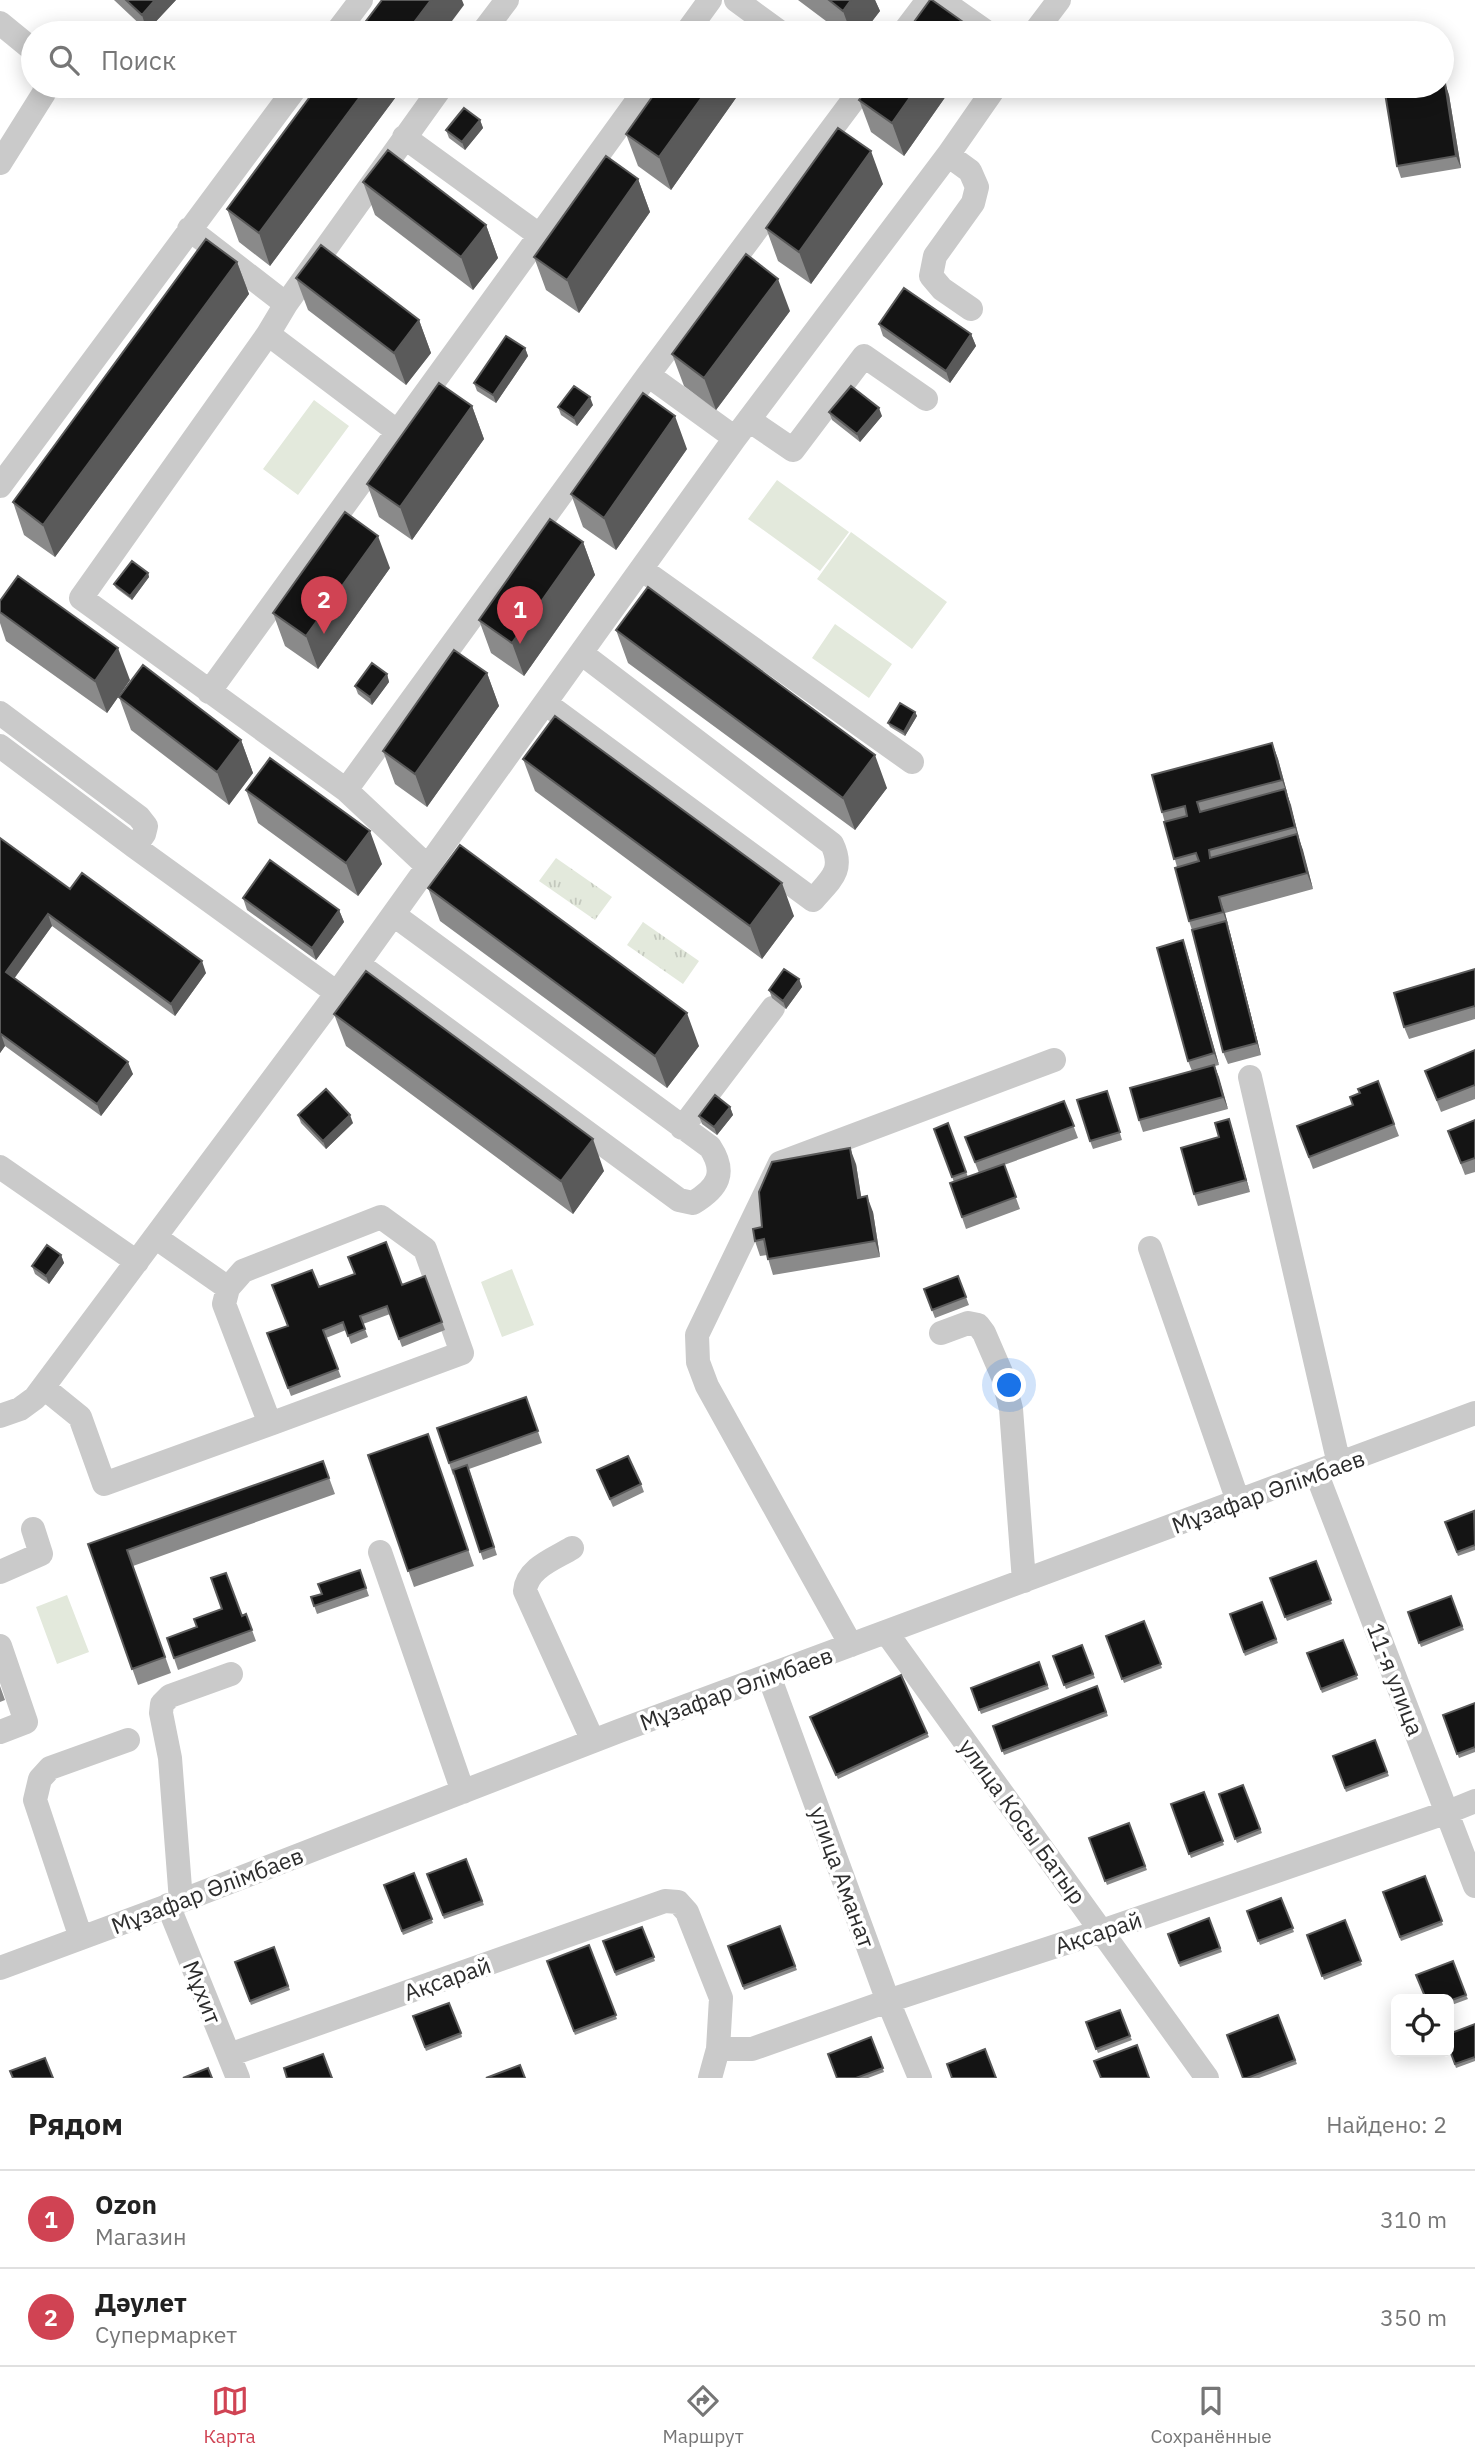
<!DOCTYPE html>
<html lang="ru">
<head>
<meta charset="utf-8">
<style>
	body { margin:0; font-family:"IBM Plex Sans",sans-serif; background:#f6f6f6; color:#222 }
	.controls { position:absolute; right:21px; bottom:21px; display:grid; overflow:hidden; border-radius:10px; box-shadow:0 4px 18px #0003 }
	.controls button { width:63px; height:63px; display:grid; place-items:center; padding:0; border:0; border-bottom:2px solid #e0e0e0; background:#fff; color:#222; font:35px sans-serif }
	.you { position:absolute; left:1010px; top:1386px; width:24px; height:24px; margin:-18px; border:5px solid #fff; border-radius:50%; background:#1a73e8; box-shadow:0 0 0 10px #1a73e833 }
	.badge { display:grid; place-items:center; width:46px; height:46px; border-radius:50%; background:#d04353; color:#fff; font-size:23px; font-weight:700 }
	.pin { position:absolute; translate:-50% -58px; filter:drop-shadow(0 2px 4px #0008) }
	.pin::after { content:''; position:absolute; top:37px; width:24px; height:21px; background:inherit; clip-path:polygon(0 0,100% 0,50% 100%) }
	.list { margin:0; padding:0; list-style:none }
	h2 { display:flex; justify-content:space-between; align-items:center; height:91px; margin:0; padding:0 28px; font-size:30px }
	h2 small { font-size:23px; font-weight:400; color:#767676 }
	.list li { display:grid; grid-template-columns:46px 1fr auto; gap:21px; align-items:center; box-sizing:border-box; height:98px; padding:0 28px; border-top:2px solid #e0e0e0 }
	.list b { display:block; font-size:26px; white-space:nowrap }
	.list p { margin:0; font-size:23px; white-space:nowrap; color:#767676 }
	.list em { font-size:23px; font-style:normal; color:#767676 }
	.icon { flex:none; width:38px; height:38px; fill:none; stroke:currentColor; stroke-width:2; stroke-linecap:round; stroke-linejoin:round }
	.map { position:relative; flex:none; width:1475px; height:2078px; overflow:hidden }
	.search { position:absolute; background:#fff; box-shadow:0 4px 18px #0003; left:21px; right:21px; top:21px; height:77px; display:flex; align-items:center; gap:18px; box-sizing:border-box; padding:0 24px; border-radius:38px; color:#767676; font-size:26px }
	.sheet { height:287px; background:#fff }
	nav { display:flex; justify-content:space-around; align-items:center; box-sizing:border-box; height:98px; border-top:2px solid #e0e0e0; background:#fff; font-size:19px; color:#767676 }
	nav a { display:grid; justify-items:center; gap:4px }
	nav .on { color:#d04353 }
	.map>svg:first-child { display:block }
	.park { fill:url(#park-tufts) }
	.garden { fill:#e3e9dc }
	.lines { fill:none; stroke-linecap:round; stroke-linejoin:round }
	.minor { stroke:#cacaca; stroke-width:24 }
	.wall { fill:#8a8a8a }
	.shaded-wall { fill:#5a5a5a }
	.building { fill:#141414; stroke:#5a5a5a; stroke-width:2 }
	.labels { text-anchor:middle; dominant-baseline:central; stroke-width:7; stroke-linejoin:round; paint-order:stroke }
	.street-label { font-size:23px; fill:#2d2d2d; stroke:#fff }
</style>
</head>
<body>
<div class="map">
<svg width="1475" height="2078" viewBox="0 0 1475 2078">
	<defs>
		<pattern id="park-tufts" width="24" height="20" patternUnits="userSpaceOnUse" patternTransform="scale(1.75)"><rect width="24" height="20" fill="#e3e9dc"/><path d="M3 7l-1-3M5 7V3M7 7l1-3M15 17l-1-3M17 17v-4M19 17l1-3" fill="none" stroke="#c3c8bd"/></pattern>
	</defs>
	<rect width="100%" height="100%" fill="#fff"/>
	<path class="park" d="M556,858L612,897L595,920L539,881Z
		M643,922L699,961L683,984L627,945Z"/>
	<path class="garden" d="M314,400L349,426L298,495L263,469Z
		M777,480L849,532L820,571L748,519Z
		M851,532L947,602L912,649L817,579Z
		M835,624L892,664L869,698L812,658Z
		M512,1269L534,1325L502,1337L481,1282Z
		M67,1595L89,1652L57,1664L36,1607Z"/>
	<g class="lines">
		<path class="minor" d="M736,0L781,33
			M941,0L988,33
			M0,23L33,50
			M336,33L361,0
			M482,33L507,0
			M686,33L710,0
			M903,33L928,0
			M1034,33L1059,0
			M404,137L539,235
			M948,155L970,171L977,187L973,203L935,256L931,276L942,289L971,309
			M0,163L44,93L45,86
			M189,229L286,304
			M268,334L398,432
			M648,375L735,438
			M749,420L793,450L864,356L926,399
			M0,486L297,86
			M641,569L912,762
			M209,692L648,86
			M545,703L813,900C830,880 845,871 832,844L581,653
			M0,713L139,817L146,826L144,834L135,847
			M0,746L135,847L337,993
			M346,790L648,375L860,91L853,86
			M427,866L346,790L81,598L268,334L286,304L442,86
			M358,964L679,1200L693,1203C718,1188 727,1173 710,1147L394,915
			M1250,1077L1339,1464
			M682,1128L773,1008
			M0,1167L137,1262
			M381,1217L425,1249L462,1353L270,1424L224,1304L228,1288L243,1271Z
			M155,1237L228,1288
			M1150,1248L1238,1501
			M941,1333L968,1323L978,1325L984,1333L1003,1377L1011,1409L1024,1581
			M43,1387L80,1417L104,1484L270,1424
			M0,1416L20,1409L35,1398L337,993L735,438L948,155L996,86
			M1316,1472L1475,1886
			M572,1548C554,1559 527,1568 525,1591L593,1741
			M380,1552L463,1792
			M0,1572L41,1554L33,1529
			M886,1632L1207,2078
			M851,1645L707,1386L698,1362L697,1335L780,1163L1054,1060
			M0,1646L26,1722L0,1732
			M769,1676L888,2001L920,2078
			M181,1901L170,1758L161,1713L162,1704L170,1696L231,1674
			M168,1905L238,2078
			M81,1938L35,1800L40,1779L50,1768L128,1740
			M0,1968L181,1901L619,1731L1475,1413
			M718,2049H752L888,2001L1102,1931L1448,1812L1475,1801
			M229,2055L665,1901L678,1902L687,1912L721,1998L718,2049L710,2078"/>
	</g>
	<path class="wall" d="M114,0H176L147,31Z
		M798,0H875L880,11L863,33H842Z
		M1445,83L1449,95L1461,168L1401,178L1397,166Z
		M318,86H404L270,266L239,242L227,209Z
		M660,86H742L743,88L671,190L638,166L626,134Z
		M869,86H953L904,156L871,132L859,100Z
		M480,120L483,128L465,150L449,138L446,130Z
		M638,179L650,212L579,313L546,290L534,257Z
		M363,182L486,225L498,258L473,290L375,215Z
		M883,184L811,284L778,261L766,228Z
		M237,262L249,294L55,557L24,535L13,502Z
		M296,278L419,320L431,353L406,385L308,310Z
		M790,311L716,410L684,386L672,354Z
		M879,324L971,334L976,346L950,383L883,336Z
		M525,348L528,356L496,403L477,391L474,383Z
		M593,405L577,426L561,415L558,407Z
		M472,406L484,439L412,540L379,517L367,484Z
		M829,412L882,416L860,442L832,420Z
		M687,449L616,550L583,527L571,494Z
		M583,542L595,575L524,676L491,653L479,620Z
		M390,568L318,669L285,646L273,613Z
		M148,573L149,577L132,600L116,588L114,584Z
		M0,601L130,680L107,713L6,641L0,623Z
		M616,630L887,788L855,830L628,663Z
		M487,673L499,706L427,807L395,784L383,751Z
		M387,674L389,682L372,705L358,694L355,686Z
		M119,697L241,740L253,773L229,805L131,730Z
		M915,712L917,716L905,736L890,727L888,723Z
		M1272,743L1278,759L1313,889L1225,913L1261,1055L1228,1064L1223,1052L1192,930L1189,921L1177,867L1162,812Z
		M523,759L794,916L762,959L535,791Z
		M246,790L382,864L358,896L258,823Z
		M0,838L70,889L206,973L175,1016L52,926L14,979L133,1074L101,1116L5,1046L0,1053Z
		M428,888L699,1046L667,1088L440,921Z
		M243,898L339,910L344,922L316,960L247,910Z
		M1187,952L1219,1065L1215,1066L1228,1109L1143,1132L1139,1120L1192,1071L1188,1061Z
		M1475,969V1019L1409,1039L1404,1027Z
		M799,979L802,987L786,1009L772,998L769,990Z
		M334,1014L604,1171L573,1214L346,1046Z
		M1475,1050V1099L1441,1112L1425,1071Z
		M1378,1081L1399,1136L1313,1169L1297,1126L1353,1105L1360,1093Z
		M1107,1091L1122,1140L1093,1149L1090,1141Z
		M1064,1101L1078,1138L1004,1165L1020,1209L966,1229L950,1183L954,1182L934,1129L948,1123L968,1177L979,1173L965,1137Z
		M730,1107L733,1115L717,1135L702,1124L699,1116Z
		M298,1115L353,1123L326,1149L301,1123Z
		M1229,1119L1250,1192L1198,1206L1194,1194Z
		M1475,1120V1172L1465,1175L1448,1131Z
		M856,1164L861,1197L873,1212L880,1257L773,1275L767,1255L760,1256L755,1241L762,1227Z
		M61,1255L64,1263L49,1284L35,1274L32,1266Z
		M425,1276L445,1330L402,1347L390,1314L363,1324L368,1337L351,1344L346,1330L326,1338L341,1377L291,1396L267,1333L288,1326L319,1287L402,1285Z
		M958,1276L969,1305L935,1318L924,1289Z
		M526,1397L542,1443L469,1469L497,1555L483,1560L454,1474L453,1475L449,1463Z
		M428,1434L474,1566L414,1587L368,1455Z
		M323,1461L335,1494L133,1566L171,1673L138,1685L88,1544Z
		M597,1470L641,1484L644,1492L613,1507Z
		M1475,1513V1550L1458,1556L1445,1522Z
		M1316,1561L1332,1604L1287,1621L1270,1578Z
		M360,1570L369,1596L317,1614L311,1597L322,1594Z
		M1451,1596L1464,1630L1421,1647L1408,1612Z
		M1262,1602L1278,1643L1245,1656L1230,1614Z
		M246,1614L256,1641L178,1670L167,1638Z
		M1144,1621L1162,1668L1124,1683L1106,1636Z
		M1343,1640L1358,1679L1322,1693L1307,1653Z
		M1082,1645L1095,1678L1066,1689L1053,1656Z
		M1039,1662L1049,1689L981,1714L971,1688Z
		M901,1675L929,1737L838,1779L810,1717Z
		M0,1686L5,1700L0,1702Z
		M1097,1686L1108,1716L1004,1755L993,1726Z
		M1475,1703V1752L1459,1758L1443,1715Z
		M1375,1740L1389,1776L1346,1792L1333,1756Z
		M1243,1785L1262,1833L1237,1843L1219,1794Z
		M1204,1792L1224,1845L1191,1858L1171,1804Z
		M1129,1823L1147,1870L1107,1885L1089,1838Z
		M466,1859L484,1905L444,1919L427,1874Z
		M414,1873L433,1923L403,1935L384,1885Z
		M1425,1876L1443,1925L1401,1941L1383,1892Z
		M1281,1898L1294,1932L1260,1945L1247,1911Z
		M1209,1918L1222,1952L1180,1967L1168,1934Z
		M1345,1920L1362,1965L1324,1980L1307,1935Z
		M780,1926L797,1970L744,1990L728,1946Z
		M642,1927L655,1961L616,1976L603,1941Z
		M589,1945L617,2019L575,2035L547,1961Z
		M274,1947L290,1990L251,2005L235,1962Z
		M1466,1995L1468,1999L1449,2006V1999Z
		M1278,2015L1297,2064L1259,2078H1243Z
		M413,2016L461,2033L462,2037L426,2051Z
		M1086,2022L1130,2036L1132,2040L1098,2053Z
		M1475,2024V2061L1456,2068L1449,2048Z
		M871,2037L884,2072L868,2078H837Z"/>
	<path class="shaded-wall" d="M155,0H176L147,31L142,15Z
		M431,0H462L464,5L443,33H406Z
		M851,0H875L880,11L863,33H851L843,11Z
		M963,22L968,33H956Z
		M1445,83L1449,95L1461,168L1456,156Z
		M368,86H404L270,266L259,233Z
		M710,86H742L743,88L671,190L659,157Z
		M918,86H953L904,156L892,123Z
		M480,120L483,128L465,150L462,142Z
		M871,151L883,184L811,284L799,252Z
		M638,179L650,212L579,313L567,280Z
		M486,225L498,258L473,290L461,257Z
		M237,262L249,294L55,557L43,525Z
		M778,279L790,311L716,410L704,378Z
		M419,320L431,353L406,385L394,353Z
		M971,334L976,346L950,383L946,371Z
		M525,348L528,356L496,403L493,395Z
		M590,397L593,405L577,426L574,418Z
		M472,406L484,439L412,540L400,507Z
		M879,408L882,416L860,442L857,434Z
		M675,416L687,449L616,550L604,518Z
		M378,536L390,568L318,669L306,636Z
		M583,542L595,575L524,676L512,643Z
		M148,573L149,577L132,600L130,596Z
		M118,648L130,680L107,713L95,681Z
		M487,673L499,706L427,807L415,774Z
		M387,674L389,682L372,705L370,697Z
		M915,712L917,716L905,736L904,732Z
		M241,740L253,773L229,805L217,772Z
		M1272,743L1278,759L1288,796L1282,780Z
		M875,755L887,788L855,830L843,798Z
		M1285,789L1291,805L1300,843L1295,827Z
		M370,831L382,864L358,896L346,863Z
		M1297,834L1303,850L1313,889L1307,873Z
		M782,883L794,916L762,959L750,926Z
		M1219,897L1225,913L1229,928L1223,912Z
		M339,910L344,922L316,960L312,948Z
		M48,914L52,926L10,984L6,972Z
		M1226,921L1230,933L1261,1055L1257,1043Z
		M1183,940L1187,952L1219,1065L1214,1053Z
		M202,961L206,973L175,1016L171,1004Z
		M799,979L802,987L786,1009L783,1001Z
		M687,1013L699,1046L667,1088L655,1056Z
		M1,1034L5,1046L0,1053V1035Z
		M128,1062L133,1074L101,1116L97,1104Z
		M1214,1065L1219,1077L1228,1109L1223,1097Z
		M730,1107L733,1115L717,1135L714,1127Z
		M350,1115L353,1123L326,1149L323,1141Z
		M1229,1119L1233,1131L1250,1192L1246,1180Z
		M593,1139L604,1171L573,1214L561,1181Z
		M850,1148L856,1164L864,1214L858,1198Z
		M867,1196L873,1212L880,1257L875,1241Z
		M61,1255L64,1263L49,1284L46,1276Z"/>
	<path class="building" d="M126,0H155L142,15Z
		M382,0H431L406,33H357Z
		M829,0H851L843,11Z
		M930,0H932L963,22L956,33H906Z
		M1445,83L1456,156L1397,166L1385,93L1429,86H1442V84Z
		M318,86H368L259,233L227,209Z
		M660,86H710L659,157L626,134Z
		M869,86H918L892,123L859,100Z
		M464,108L480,120L462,142L446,130Z
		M838,128L871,151L799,252L766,228Z
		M388,150L486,225L461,257L363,182Z
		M606,156L638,179L567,280L534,257Z
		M206,239L237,262L43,525L13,502Z
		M321,245L419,320L394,353L296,278Z
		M746,254L778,279L704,378L672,354Z
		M904,288L971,334L946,371L879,324Z
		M506,336L525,348L493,395L474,383Z
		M439,383L472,406L400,507L367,484Z
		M574,386L590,397L574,418L558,407Z
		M851,386L879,408L857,434L829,412Z
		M643,393L675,416L604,518L571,494Z
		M345,512L378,536L306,636L273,613Z
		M550,519L583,542L512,643L479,620Z
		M132,561L148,573L130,596L114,584Z
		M18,576L118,648L95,681L0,612V601Z
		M648,587L875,755L843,798L616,630Z
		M454,650L487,673L415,774L383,751Z
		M372,663L387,674L370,697L355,686Z
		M143,665L241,740L217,772L119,697Z
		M900,703L915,712L904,732L888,723Z
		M555,716L782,883L750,926L523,759Z
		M1272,743L1282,780L1197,802L1200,812L1285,789L1295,827L1209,850L1210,858L1297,834L1307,873L1219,897L1223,912L1189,921L1175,868L1199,861L1196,853L1174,859L1164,822L1187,816L1185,806L1162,812L1152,775Z
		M270,758L370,831L346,863L246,790Z
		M0,838L70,889L82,873L202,961L171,1004L48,914L6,972L128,1062L97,1104L1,1034L0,1035Z
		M460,845L687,1013L655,1056L428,888Z
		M270,860L339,910L312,948L243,898Z
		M1226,921L1257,1043L1223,1052L1192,930Z
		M1183,940L1214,1053L1188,1061L1157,948Z
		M784,969L799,979L783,1001L769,990Z
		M1475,969V1006L1404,1027L1394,993Z
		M366,971L593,1139L561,1181L334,1014Z
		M1475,1050V1085L1437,1100L1425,1071Z
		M1214,1065L1223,1097L1139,1120L1130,1088Z
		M1378,1081L1394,1124L1309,1157L1297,1126L1353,1105L1350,1097L1360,1093L1358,1089Z
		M326,1089L350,1115L323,1141L298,1115Z
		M1107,1091L1120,1132L1090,1141L1077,1100Z
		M715,1095L730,1107L714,1127L699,1116Z
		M1064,1101L1074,1126L975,1162L965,1137Z
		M1229,1119L1246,1180L1194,1194L1181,1148L1219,1137L1215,1123Z
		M1475,1120V1158L1461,1163L1448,1131Z
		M948,1123L966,1172L952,1177L934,1129Z
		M850,1148L858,1198L867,1196L875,1241L768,1259L764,1239L755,1241L753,1229L762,1227L759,1192L772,1162Z
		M1004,1164L1016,1197L962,1217L950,1183Z
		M386,1242L402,1285L425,1276L442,1322L399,1339L387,1306L360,1316L365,1329L348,1336L343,1322L323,1330L338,1369L288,1388L267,1333L288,1326L272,1285L312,1270L319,1287L355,1274L348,1257Z
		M47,1245L61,1255L46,1276L32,1266Z
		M958,1276L966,1297L932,1310L924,1289Z
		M526,1397L538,1431L449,1463L437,1428Z
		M428,1434L468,1550L408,1571L368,1455Z
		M628,1456L641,1484L610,1499L597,1470Z
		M323,1461L329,1478L127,1550L165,1657L132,1669L88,1544Z
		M467,1465L494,1547L480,1552L453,1470Z
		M1474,1511L1475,1545L1457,1552L1445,1522Z
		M1316,1561L1331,1600L1285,1617L1270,1578Z
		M360,1570L366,1588L314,1606L311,1597L322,1594L318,1584Z
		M226,1573L242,1616L246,1614L252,1630L174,1658L167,1638L197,1627L194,1619L222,1609L211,1578Z
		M1451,1596L1462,1626L1419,1643L1408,1612Z
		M1262,1602L1276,1639L1244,1652L1230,1614Z
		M1144,1621L1161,1664L1122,1679L1106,1636Z
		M1343,1640L1357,1675L1321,1689L1307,1653Z
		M1082,1645L1093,1674L1064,1685L1053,1656Z
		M1039,1662L1047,1685L979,1710L971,1688Z
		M901,1675L927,1733L836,1775L810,1717Z
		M1097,1686L1106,1712L1002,1751L993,1726Z
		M1475,1703V1747L1457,1754L1443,1715Z
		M1375,1740L1387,1772L1345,1788L1333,1756Z
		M1243,1785L1260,1829L1235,1839L1219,1794Z
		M1204,1792L1223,1841L1189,1854L1171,1804Z
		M1129,1823L1145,1866L1105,1881L1089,1838Z
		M466,1859L482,1901L443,1915L427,1874Z
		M414,1873L432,1919L402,1931L384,1885Z
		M1425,1876L1442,1921L1400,1937L1383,1892Z
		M1281,1898L1293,1928L1258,1941L1247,1911Z
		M1209,1918L1220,1948L1179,1963L1168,1934Z
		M1345,1920L1361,1961L1322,1976L1307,1935Z
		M780,1926L795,1966L743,1986L728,1946Z
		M642,1927L654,1957L615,1972L603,1941Z
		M589,1945L616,2015L574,2031L547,1961Z
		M274,1947L288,1986L250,2001L235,1962Z
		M1453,1961L1466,1995L1449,2001V1999H1426L1416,1975Z
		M449,2003L461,2033L425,2047L413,2016Z
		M1120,2010L1130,2036L1096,2049L1086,2022Z
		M1278,2015L1295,2060L1247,2078H1243L1227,2035Z
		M1475,2024V2057L1455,2064L1449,2048V2034Z
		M871,2037L883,2068L856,2078H837L828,2054Z
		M1137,2045L1149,2078H1101L1094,2061Z
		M985,2049L996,2078H952L947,2064Z
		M323,2054L332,2078H287L284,2068Z
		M45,2058L53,2078H13L10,2071Z
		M520,2065L525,2078H486Z
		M208,2068L212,2078H183Z"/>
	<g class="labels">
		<g class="street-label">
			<text transform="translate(1268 1491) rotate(-20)">Мұзафар Әлімбаев</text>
			<text transform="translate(1396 1679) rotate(69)">11-я улица</text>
			<text transform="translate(736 1688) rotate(-20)">Мұзафар Әлімбаев</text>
			<text transform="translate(1023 1821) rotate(54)">улица Косы Батыр</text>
			<text transform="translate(843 1877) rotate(70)">улица Аманат</text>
			<text transform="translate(207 1890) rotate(-21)">Мұзафар Әлімбаев</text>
			<text transform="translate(1098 1932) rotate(-18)">Ақсарай</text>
			<text transform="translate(447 1978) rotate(-19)">Ақсарай</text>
			<text transform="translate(203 1992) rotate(68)">Мұхит</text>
		</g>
	</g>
</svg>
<div class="controls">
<button><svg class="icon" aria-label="locate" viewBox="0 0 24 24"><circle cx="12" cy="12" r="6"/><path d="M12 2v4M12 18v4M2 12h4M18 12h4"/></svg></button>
</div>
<div class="you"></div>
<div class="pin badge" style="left:520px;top:644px">1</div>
<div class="pin badge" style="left:324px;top:634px">2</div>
<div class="search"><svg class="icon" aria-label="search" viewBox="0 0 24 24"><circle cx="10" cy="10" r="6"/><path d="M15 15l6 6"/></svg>Поиск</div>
</div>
<section class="sheet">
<h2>Рядом<small>Найдено: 2</small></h2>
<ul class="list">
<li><span class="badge">1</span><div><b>Ozon</b><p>Магазин</p></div><em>310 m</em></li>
<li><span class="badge">2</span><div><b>Дәулет</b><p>Супермаркет</p></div><em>350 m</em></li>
</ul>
</section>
<nav>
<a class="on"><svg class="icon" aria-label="map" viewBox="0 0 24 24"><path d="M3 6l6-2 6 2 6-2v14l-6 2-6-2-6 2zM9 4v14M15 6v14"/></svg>Карта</a>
<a><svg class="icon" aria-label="directions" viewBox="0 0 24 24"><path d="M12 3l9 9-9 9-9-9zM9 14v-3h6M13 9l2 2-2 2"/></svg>Маршрут</a>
<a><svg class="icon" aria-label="saved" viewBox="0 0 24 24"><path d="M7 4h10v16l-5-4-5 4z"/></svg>Сохранённые</a>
</nav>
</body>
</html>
